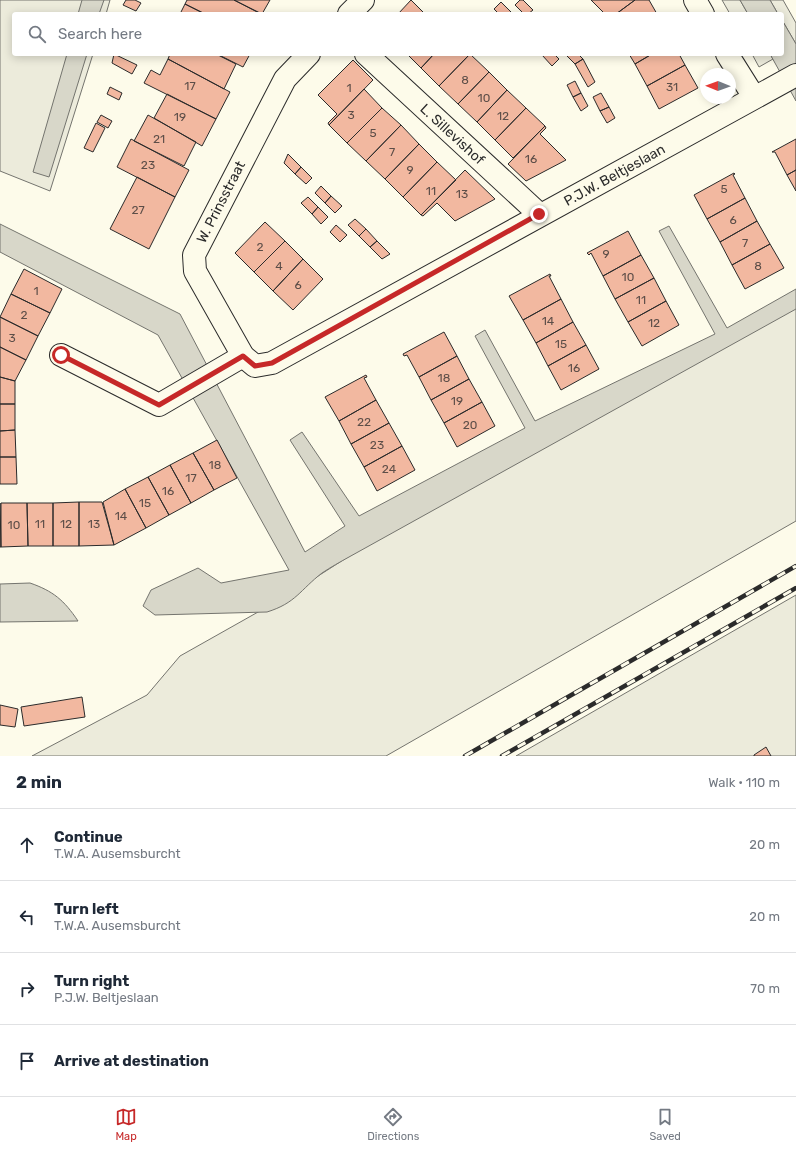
<!DOCTYPE html>
<html lang="en">
<head>
<meta charset="utf-8">
<style>
	body { margin:0; font-family:Rubik,sans-serif; background:#f2f2f3; color:#1f2937 }
	.compass { position:absolute; left:700px; top:68px; width:36px; height:36px; border-radius:50%; background:#fff; box-shadow:0 2px 10px #0003; rotate:271deg }
	.stop { position:absolute; width:12px; height:12px; margin:-9px; border:3px solid #c62828; border-radius:50%; background:#fff }
	.stop.end { background:#c62828; border-color:#fff; box-shadow:0 1px 4px #0008 }
	.list { margin:0; padding:0; list-style:none }
	h2 { display:flex; justify-content:space-between; align-items:center; height:52px; margin:0; padding:0 16px; font-size:17px }
	h2 small { font-size:13px; font-weight:400; color:#747a83 }
	.list li { display:grid; grid-template-columns:26px 1fr auto; gap:12px; align-items:center; box-sizing:border-box; height:72px; padding:0 16px; border-top:1px solid #e0e1e3 }
	.list b { display:block; font-size:15px; white-space:nowrap }
	.list p { margin:0; font-size:13px; white-space:nowrap; color:#747a83 }
	.list em { font-size:13px; font-style:normal; color:#747a83 }
	.icon { flex:none; width:22px; height:22px; fill:none; stroke:currentColor; stroke-width:2; stroke-linecap:round; stroke-linejoin:round }
	.map { position:relative; flex:none; width:796px; height:756px; overflow:hidden }
	.search { position:absolute; background:#fff; box-shadow:0 2px 10px #0003; left:12px; right:12px; top:12px; height:44px; display:flex; align-items:center; gap:10px; box-sizing:border-box; padding:0 14px; border-radius:4px; color:#747a83; font-size:15px }
	.sheet { height:340px; background:#fff }
	nav { display:flex; justify-content:space-around; align-items:center; box-sizing:border-box; height:56px; border-top:1px solid #e0e1e3; background:#fff; font-size:11px; color:#747a83 }
	nav a { display:grid; justify-items:center; gap:2px }
	nav .on { color:#c62828 }
	.map>svg:first-child { display:block }
	.green { fill:#ecebdb; stroke:#74746e }
	.water { fill:#d8d7c9; stroke:#74746e }
	.building { fill:#f2b8a0; stroke:#2b2b2b }
	.lines { fill:none; stroke-linecap:round; stroke-linejoin:round }
	.street-casing { stroke:#2b2b2b; stroke-width:24 }
	.street { stroke:#fdfbea; stroke-width:22 }
	.rail-casing { stroke:#2b2b2b; stroke-width:4.5 }
	.rail { stroke:#fdfbea; stroke-width:3; stroke-dasharray:9; stroke-linecap:butt }
	.route { stroke:#c62828; stroke-width:5 }
	.labels { text-anchor:middle; dominant-baseline:central; stroke-width:3; stroke-linejoin:round; paint-order:stroke }
	.number-label { font-size:12px; fill:#5d4e48 }
	.street-label { font-size:14px; fill:#2b2b2b; stroke:#fdfbea }
</style>
</head>
<body>
<div class="map">
<svg width="796" height="756" viewBox="0 0 796 756">
	<rect width="100%" height="100%" fill="#fdfbea"/>
	<path class="green" d="M0,0H110L106,14H14V54H93L50,191L0,171Z
		M722,0H740L748,14H730Z
		M770,0H783L796,23V44L782,20V14H778Z
		M752,54H770L773,59L759,67Z
		M796,300V521L386,756H32L147,695L180,656L290,594L404,521Z
		M796,595V756H516Z"/>
	<path class="water" d="M82,0H104L99,14H78Z
		M740,0H770L778,14H748Z
		M782,20L796,44V101L770,54H782Z
		M67,54H87L49,177L33,172Z
		M0,224L180,314L305,552L345,526L290,440L302,432L359,516L525,428L475,336L485,330L535,421L715,334L659,231L669,226L727,328L796,289V309L349,557C340,562 331,567 322,573C300,590 296,603 267,612L155,615L143,606L151,590L198,568L221,583L289,570L158,335L0,252Z
		M30,583C53,591 64,600 78,621L0,622V584Z"/>
	<path class="building" d="M126,0H135L141,3L136,11L123,5Z
		M187,0H234L261,14H205L185,4Z
		M234,0H270L262,14Z
		M411,0L425,14H398Z
		M520,0H523L533,10L528,14H524L515,5Z
		M591,0H635L616,14H605Z
		M635,0H649L657,14H616Z
		M501,2L511,12L509,14H499L494,9Z
		M185,4L205,14H180Z
		M114,54L137,65L132,74L112,63Z
		M170,54H216L236,64L224,89L168,59Z
		M217,54H250L243,67Z
		M407,54H434L421,68Z
		M434,54H470L439,86L421,68Z
		M470,54L489,72L458,104L439,86Z
		M543,54H554L559,59L552,66L542,55Z
		M565,54H578L583,59L575,64Z
		M629,54H652L635,64Z
		M652,54H679L685,65L647,86L635,64Z
		M168,59L230,92L216,119L144,83L151,70L160,75Z
		M583,59L595,82L588,87L575,64Z
		M353,60L373,80L329,125L328,123L337,114L318,95Z
		M685,65L698,88L659,109L647,86Z
		M489,72L507,90L477,122L458,104Z
		M575,81L581,93L573,97L567,85Z
		M110,87L122,93L119,100L107,94Z
		M364,89L382,108L347,143L329,125Z
		M507,90L526,108L495,140L477,122Z
		M581,93L588,106L581,111L573,97Z
		M601,93L609,107L600,111L593,97Z
		M167,94L216,119L202,146L154,118Z
		M609,107L615,118L607,123L600,111Z
		M382,108L401,125L366,161L347,143Z
		M526,108L545,126L513,158L495,140Z
		M101,115L112,121L108,128L97,122Z
		M148,115L196,142L184,166L134,141Z
		M96,123L105,128L93,152L84,148Z
		M401,125L419,144L385,179L366,161Z
		M545,126L546,128L540,134L566,160L526,181L508,164Z
		M131,139L189,170L175,197L117,167Z
		M796,139V170L787,175L775,152H772Z
		M419,144L437,162L403,197L385,179Z
		M288,154L301,167L295,174L284,163Z
		M437,162L456,180L421,215L403,197Z
		M301,167L312,178L306,184L295,174Z
		M465,170L495,199L455,221L437,203L423,216L421,215Z
		M796,170V191L787,175Z
		M734,173L735,174L733,175L745,198L707,219L694,195Z
		M137,177L175,197L149,249L110,229Z
		M321,186L331,196L325,203L315,193Z
		M331,196L342,206L335,213L325,203Z
		M308,197L318,207L312,214L301,203Z
		M745,198L757,221L720,242L707,219Z
		M318,207L328,217L321,224L312,214Z
		M355,219L366,229L359,236L348,225Z
		M757,221L770,244L732,265L720,242Z
		M265,222L285,241L254,272L235,253Z
		M336,225L347,235L340,242L330,232Z
		M366,229L377,241L370,247L359,236Z
		M628,231L641,255L603,276L591,253L589,255L587,253Z
		M285,241L303,259L273,291L254,272Z
		M377,241L390,254L382,259L370,247Z
		M770,244L784,268L745,289L732,265Z
		M641,255L654,278L615,299L603,276Z
		M303,259L323,279L293,310L273,291Z
		M24,269L62,289L50,313L11,294Z
		M550,274L551,276H549L561,299L523,320L509,296Z
		M654,278L666,301L628,322L615,299Z
		M11,294L50,313L38,336L0,317Z
		M561,299L573,322L536,343L523,320Z
		M666,301L679,325L642,346L628,322Z
		M0,317L38,336L26,360L0,347Z
		M573,322L586,345L548,366L536,343Z
		M444,332L457,356L419,377L407,355L404,356L403,354Z
		M586,345L599,369L561,390L548,366Z
		M0,347L26,360L15,381L0,377Z
		M457,356L469,379L431,400L419,377Z
		M366,375L367,377L364,378L376,400L339,421L325,397Z
		M0,377L15,381V404H0Z
		M469,379L482,402L444,423L431,400Z
		M376,400L389,423L351,444L339,421Z
		M482,402L495,426L457,447L444,423Z
		M0,404H15V430L0,431Z
		M389,423L402,446L364,467L351,444Z
		M15,430L16,457H0V431Z
		M217,440L237,478L214,490L193,453Z
		M402,446L415,470L377,491L364,467Z
		M193,453L214,490L191,503L170,465Z
		M0,457H16L17,484H0Z
		M170,465L191,503L169,515L148,477Z
		M148,477L169,515L146,528L125,489Z
		M125,489L146,528L114,545L103,502Z
		M79,502H102L114,545L79,546Z
		M79,502V546H53V503Z
		M0,503L1,547H0Z
		M1,503H27L28,546L1,547Z
		M27,503H53V546H28Z
		M82,697L85,717L24,726L21,707Z
		M0,705L18,709L15,727L0,725Z
		M766,747L771,756H754V755Z"/>
	<g class="lines">
		<g class="street-casing">
			<g id="street">
				<path d="M695,0L703,14"/>
				<path d="M349,14L363,0"/>
				<path id="s1" d="M309,54L285,79L194,255L195,271L243,356L255,366L272,363L796,75"/>
				<path id="s2" d="M366,54L539,214"/>
				<path d="M727,54L754,97"/>
				<path d="M61,355L159,405L243,356"/>
			</g>
		</g>
		<use href="#street" class="street"/>
		<g class="rail-casing">
			<path id="rail" d="M465,756L796,566
				M502,756L796,588"/>
		</g>
		<use href="#rail" class="rail"/>
	</g>
	<g class="lines">
		<path class="route" d="M61,355L159,405L243,356L255,366L272,363L539,214"/>
	</g>
	<g class="labels">
		<g class="number-label">
			<text x="465" y="80">8</text>
			<text x="190" y="86">17</text>
			<text x="672" y="87">31</text>
			<text x="349" y="88">1</text>
			<text x="484" y="98">10</text>
			<text x="351" y="115">3</text>
			<text x="503" y="116">12</text>
			<text x="180" y="117">19</text>
			<text x="373" y="133">5</text>
			<text x="159" y="139">21</text>
			<text x="392" y="152">7</text>
			<text x="531" y="159">16</text>
			<text x="148" y="165">23</text>
			<text x="410" y="170">9</text>
			<text x="724" y="189">5</text>
			<text x="431" y="191">11</text>
			<text x="462" y="194">13</text>
			<text x="138" y="210">27</text>
			<text x="733" y="220">6</text>
			<text x="745" y="243">7</text>
			<text x="260" y="247">2</text>
			<text x="606" y="254">9</text>
			<text x="279" y="266">4</text>
			<text x="758" y="266">8</text>
			<text x="628" y="277">10</text>
			<text x="298" y="285">6</text>
			<text x="36" y="291">1</text>
			<text x="641" y="300">11</text>
			<text x="24" y="315">2</text>
			<text x="548" y="321">14</text>
			<text x="654" y="323">12</text>
			<text x="12" y="338">3</text>
			<text x="561" y="344">15</text>
			<text x="574" y="368">16</text>
			<text x="444" y="378">18</text>
			<text x="457" y="401">19</text>
			<text x="364" y="422">22</text>
			<text x="470" y="425">20</text>
			<text x="377" y="445">23</text>
			<text x="215" y="465">18</text>
			<text x="389" y="469">24</text>
			<text x="191" y="478">17</text>
			<text x="168" y="491">16</text>
			<text x="145" y="503">15</text>
			<text x="121" y="516">14</text>
			<text x="40" y="524">11</text>
			<text x="66" y="524">12</text>
			<text x="94" y="524">13</text>
			<text x="14" y="525">10</text>
		</g>
		<g class="street-label">
			<text stroke="none"><textPath href="#s2" startOffset="118">L. Sillevishof</textPath></text>
			<text stroke="none"><textPath href="#s1" startOffset="770">P.J.W. Beltjeslaan</textPath></text>
			<text transform="translate(221 202) rotate(-63)">W. Prinsstraat</text>
		</g>
	</g>
</svg>
<svg class="compass" viewBox="-18 -18 36 36"><path d="M0-13l5 13h-10z" fill="#e53935"/><path d="M0 13l5-13h-10z" fill="#747a83"/></svg>
<div class="stop" style="left:61px;top:355px"></div>
<div class="stop end" style="left:539px;top:214px"></div>
<div class="search"><svg class="icon" aria-label="search" viewBox="0 0 24 24"><circle cx="10" cy="10" r="6"/><path d="M15 15l6 6"/></svg>Search here</div>
</div>
<section class="sheet">
<h2>2 min<small>Walk · 110 m</small></h2>
<ul class="list">
<li><svg class="icon" aria-label="ahead" viewBox="0 0 24 24"><path d="M12 20V5M6 11l6-6 6 6"/></svg><div><b>Continue</b><p>T.W.A. Ausemsburcht</p></div><em>20 m</em></li>
<li><svg class="icon" aria-label="left" viewBox="0 0 24 24"><path d="M17 20v-9H6M10 6l-5 5 5 5"/></svg><div><b>Turn left</b><p>T.W.A. Ausemsburcht</p></div><em>20 m</em></li>
<li><svg class="icon" aria-label="right" viewBox="0 0 24 24"><path d="M7 20v-9h11M14 6l5 5-5 5"/></svg><div><b>Turn right</b><p>P.J.W. Beltjeslaan</p></div><em>70 m</em></li>
<li><svg class="icon" aria-label="arrive" viewBox="0 0 24 24"><path d="M6 21V4h12l-3 4 3 4H6"/></svg><div><b>Arrive at destination</b></div></li>
</ul>
</section>
<nav>
<a class="on"><svg class="icon" aria-label="map" viewBox="0 0 24 24"><path d="M3 6l6-2 6 2 6-2v14l-6 2-6-2-6 2zM9 4v14M15 6v14"/></svg>Map</a>
<a><svg class="icon" aria-label="directions" viewBox="0 0 24 24"><path d="M12 3l9 9-9 9-9-9zM9 14v-3h6M13 9l2 2-2 2"/></svg>Directions</a>
<a><svg class="icon" aria-label="saved" viewBox="0 0 24 24"><path d="M7 4h10v16l-5-4-5 4z"/></svg>Saved</a>
</nav>
</body>
</html>
